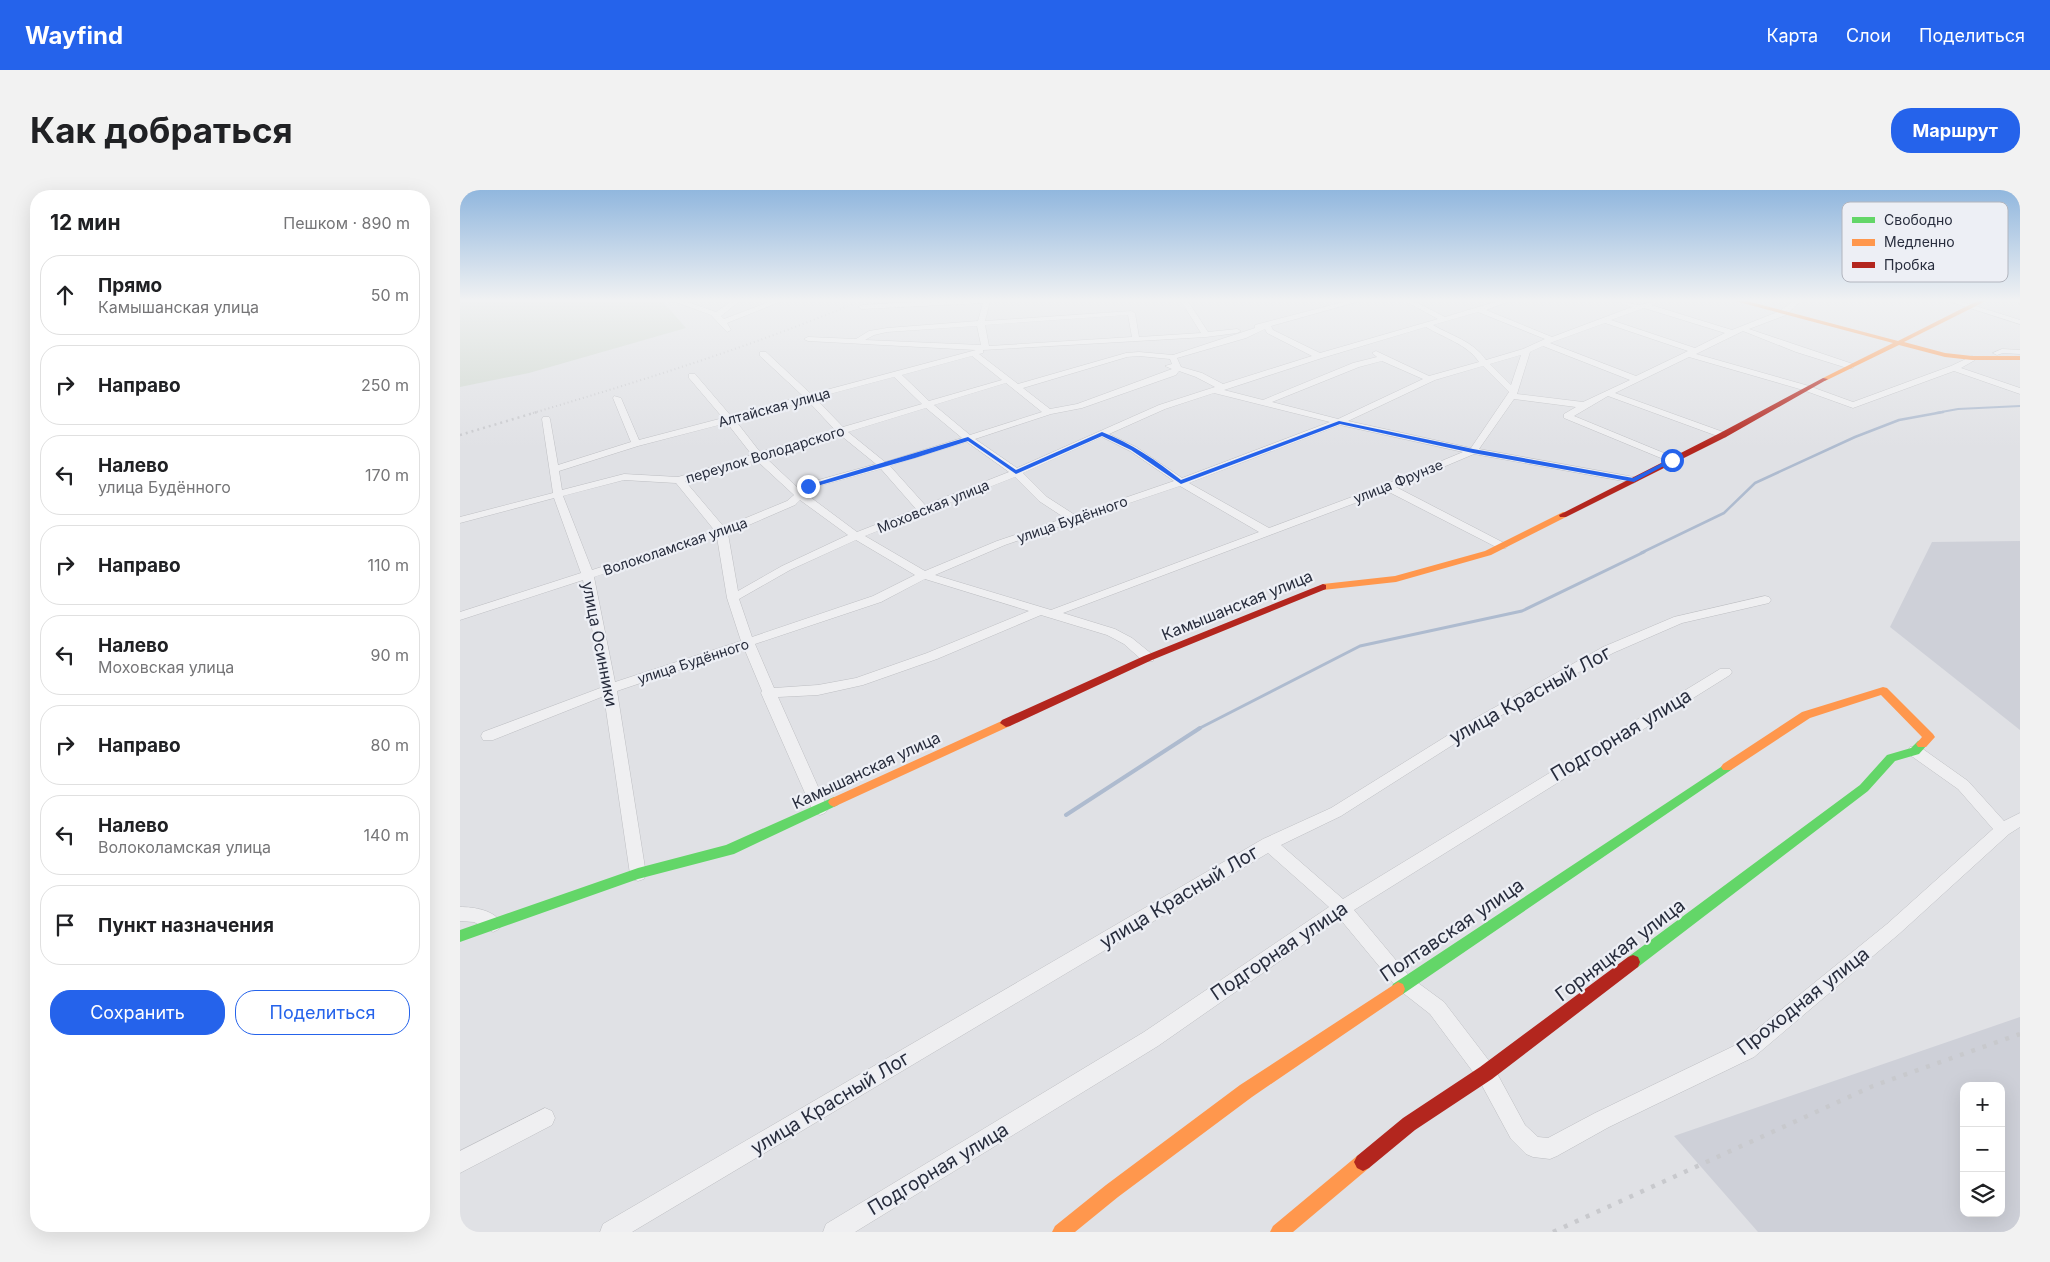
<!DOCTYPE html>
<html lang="ru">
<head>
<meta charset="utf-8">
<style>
	body { margin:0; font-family:Inter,sans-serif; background:#f2f2f2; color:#202124 }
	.controls { position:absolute; right:15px; bottom:15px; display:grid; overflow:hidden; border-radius:10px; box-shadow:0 5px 20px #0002 }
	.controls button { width:45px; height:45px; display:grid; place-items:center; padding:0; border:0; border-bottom:1px solid #e0e0e0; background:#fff; color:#202124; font:25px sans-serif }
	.stop { position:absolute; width:15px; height:15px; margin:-11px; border:4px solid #2563eb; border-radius:50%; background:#fff }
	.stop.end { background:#2563eb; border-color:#fff; box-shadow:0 1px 5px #0008 }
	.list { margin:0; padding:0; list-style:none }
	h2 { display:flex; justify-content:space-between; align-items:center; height:65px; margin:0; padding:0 20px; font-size:21px }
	h2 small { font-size:16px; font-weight:400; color:#757577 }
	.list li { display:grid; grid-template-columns:32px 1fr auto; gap:15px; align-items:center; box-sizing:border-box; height:80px; margin:0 10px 10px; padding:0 10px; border:1px solid #e0e0e0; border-radius:20px }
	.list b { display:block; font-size:19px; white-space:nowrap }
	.list p { margin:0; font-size:16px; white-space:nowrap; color:#757577 }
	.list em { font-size:16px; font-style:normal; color:#757577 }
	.actions { display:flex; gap:10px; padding:15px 20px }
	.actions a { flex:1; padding:11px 0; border:1px solid #2563eb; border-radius:20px; text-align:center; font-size:18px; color:#2563eb }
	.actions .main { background:#2563eb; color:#fff }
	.icon { flex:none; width:28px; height:28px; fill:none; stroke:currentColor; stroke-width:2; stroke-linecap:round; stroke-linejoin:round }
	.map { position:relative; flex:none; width:1560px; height:1042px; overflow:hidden; border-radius:20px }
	header { display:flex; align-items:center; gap:30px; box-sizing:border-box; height:70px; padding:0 25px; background:#2563eb; color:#fff }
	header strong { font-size:24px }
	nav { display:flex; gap:28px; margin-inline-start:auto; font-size:18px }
	.intro { display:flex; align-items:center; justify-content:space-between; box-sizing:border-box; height:120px; padding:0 30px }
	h1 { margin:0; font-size:35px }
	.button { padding:12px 22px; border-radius:20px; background:#2563eb; color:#fff; font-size:18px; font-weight:700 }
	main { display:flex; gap:30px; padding:0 30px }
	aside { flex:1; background:#fff; border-radius:20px; box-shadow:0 5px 20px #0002 }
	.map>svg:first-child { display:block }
	.built { fill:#ced0d8; fill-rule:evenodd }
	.green { fill:#d0d8d0 }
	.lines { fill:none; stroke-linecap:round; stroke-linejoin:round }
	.stream-far3 { stroke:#aebbcf; stroke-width:2 }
	.stream-far2 { stroke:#aebbcf; stroke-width:2.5 }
	.stream-far1 { stroke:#aebbcf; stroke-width:3 }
	.stream { stroke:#aebbcf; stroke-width:4 }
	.street-casing { stroke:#bebfc3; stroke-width:1 }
	.street { fill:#efeff1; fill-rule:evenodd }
	.fast { fill:#63d668; fill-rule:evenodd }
	.slow { fill:#ff974d; fill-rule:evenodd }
	.jam { fill:#b3261e; fill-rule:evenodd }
	.rail-far2 { stroke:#c8c9cd; stroke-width:2; stroke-dasharray:1 3; stroke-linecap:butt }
	.rail-far1 { stroke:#c8c9cd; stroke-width:2.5; stroke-dasharray:2 4; stroke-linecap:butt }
	.rail { stroke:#c8c9cd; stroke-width:4.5; stroke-dasharray:4 8; stroke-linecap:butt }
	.route { fill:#2563eb }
	.labels { text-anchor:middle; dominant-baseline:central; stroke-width:4.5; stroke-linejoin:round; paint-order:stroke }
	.far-street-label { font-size:14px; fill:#282d3d; stroke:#edeff5 }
	.street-label { font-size:16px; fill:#282d3d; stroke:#edeff5 }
	.near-street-label { font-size:19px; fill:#282d3d; stroke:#edeff5 }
	.key { fill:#edeff5; stroke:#b2b5be; stroke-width:1 }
	.key-label { font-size:14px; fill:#282d3d }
</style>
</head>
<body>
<header>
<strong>Wayfind</strong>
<nav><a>Карта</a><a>Слои</a><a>Поделиться</a></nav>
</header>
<div class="intro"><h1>Как добраться</h1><a class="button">Маршрут</a></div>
<main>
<aside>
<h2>12 мин<small>Пешком · 890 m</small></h2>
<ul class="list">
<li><svg class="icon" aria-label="ahead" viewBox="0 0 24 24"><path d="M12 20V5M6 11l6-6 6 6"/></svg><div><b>Прямо</b><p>Камышанская улица</p></div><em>50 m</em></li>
<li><svg class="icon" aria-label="right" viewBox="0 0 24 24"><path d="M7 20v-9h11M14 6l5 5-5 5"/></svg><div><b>Направо</b></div><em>250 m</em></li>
<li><svg class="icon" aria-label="left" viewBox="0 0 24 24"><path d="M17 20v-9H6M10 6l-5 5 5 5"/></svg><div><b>Налево</b><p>улица Будённого</p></div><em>170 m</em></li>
<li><svg class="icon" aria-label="right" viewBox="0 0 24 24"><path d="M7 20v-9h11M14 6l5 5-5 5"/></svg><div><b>Направо</b></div><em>110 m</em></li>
<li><svg class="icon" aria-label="left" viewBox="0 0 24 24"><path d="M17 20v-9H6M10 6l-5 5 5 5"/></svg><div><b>Налево</b><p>Моховская улица</p></div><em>90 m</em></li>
<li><svg class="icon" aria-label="right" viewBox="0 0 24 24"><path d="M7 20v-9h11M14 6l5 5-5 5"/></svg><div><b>Направо</b></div><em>80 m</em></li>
<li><svg class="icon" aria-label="left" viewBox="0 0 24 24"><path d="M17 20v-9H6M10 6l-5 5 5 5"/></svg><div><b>Налево</b><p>Волоколамская улица</p></div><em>140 m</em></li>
<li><svg class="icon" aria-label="arrive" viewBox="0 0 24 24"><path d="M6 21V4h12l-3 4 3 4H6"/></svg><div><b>Пункт назначения</b></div></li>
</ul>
<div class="actions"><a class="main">Сохранить</a><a>Поделиться</a></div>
</aside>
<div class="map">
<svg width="1560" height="1042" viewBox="0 0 1560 1042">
	<rect width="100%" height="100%" fill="#e0e1e5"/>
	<path class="built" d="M1560,351V540L1430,437L1472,352Z
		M1560,827V1042H1298L1214,946ZM1504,896H1541V1023H1504Z"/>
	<path class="green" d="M0,111H202L226,138L69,183L0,197Z"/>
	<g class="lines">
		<path class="stream-far3" d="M1476,223L1498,219L1560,216"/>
		<path class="stream-far2" d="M1181,363L1264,323L1295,293L1395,247L1439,230L1483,222"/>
		<path class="stream-far1" d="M738,539L900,456L1062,421L1184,362"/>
		<path class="stream" d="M606,625L740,538"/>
		<g class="street-casing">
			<path id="street" d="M213,111H225L256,122L272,111H280L261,126L264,129L311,111H322L267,133L271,140L267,142L251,125Z
				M471,111H530L525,131L671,121L675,123L679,147L741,143L721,111H728L748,142L777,139L781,141L777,143L746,147L523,160V163L519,164L558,194L666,163L679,162L713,165L795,138V135L887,111H900L811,136L813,140L860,163L978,129L945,111H954L985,127L1038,111H1050L1026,120L1092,147L1172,117L1156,111C1164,111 1170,114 1178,115C1184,115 1192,111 1199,111L1191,115L1272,140L1320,121L1333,111H1341L1326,125L1289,139L1393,174V178H1387L1336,162L1283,141L1236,164L1349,196L1393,212L1491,176L1512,166L1516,168L1515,170L1501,178L1560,198V204L1494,181L1393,218L1343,200L1229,167L1155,203L1266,243V247H1260L1148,206L1114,226L1216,268V272L1213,273L1104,228V224L1116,217L1054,209L1019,259L1174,287L1179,290L1174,293L1014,264L936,297L1046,354L1048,356L1046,358H1038L927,301L603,423L655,439L672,448L693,465L694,468L693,471H683L664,454L647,445L581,425L477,469L403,495L358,505L318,507L368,619L365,623L360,625L355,623L352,619L301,503L302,501L284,458L157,501L186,684L184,689L178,691L172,689L170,684L144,506L33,550H23L21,546L23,542L143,497L123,390L0,430V422L121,383L94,308L0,333V327L93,303L82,229L83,227H89L90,229L98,275L171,252L153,208L154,206L161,208L179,250L263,228L229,188V184H235L271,226L343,206L300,166V162H306L351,204L516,160L348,151L344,149L348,147L396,149L409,141L427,138L518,131L523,113L402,119L398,117L402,115ZM1184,118L1265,143L1235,158L1151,130ZM1018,122L1085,149L1063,159L1026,170C1013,151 992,146 973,135ZM668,125L672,147L529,156L525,135ZM1145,133L1228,161L1176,186L1090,153ZM517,136L521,155L405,150L414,145L427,142ZM966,137C984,148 1007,154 1019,172L969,186L916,161L912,163L917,167L893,173L803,210L764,200L862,168ZM805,139L807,143L852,166L763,194L742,183L721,177L717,168L786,148ZM1083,156L1170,190L1123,212L1057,204L1070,162ZM1061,165L1051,195L1030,174ZM512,166L542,190L469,211L442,185ZM679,166L710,169L712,174L705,176L712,179L617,214L590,219L563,198L667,167ZM922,171L963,189L878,229L812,212L899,177ZM1023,176L1049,202L1011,258L888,231L975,190ZM719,181L736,187L755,197L699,215L557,278L515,249L591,224L622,218L716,185ZM434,187L462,214L383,237L355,208ZM546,193L582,222L510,245L474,215ZM754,203L870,232L722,288L676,257L649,244L705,219ZM348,211L375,240L300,262L275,230ZM466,218L502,248L425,272L388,242ZM267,233L292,265L218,287L164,284L102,300L99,281L178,256ZM880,235L1003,262L924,295L809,338L729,293ZM379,244L416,274L344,294L339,299L305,267ZM642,247L670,261L714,291L615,325L587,307L563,283ZM507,252L549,282L465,315L430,276ZM296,270L334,305L327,311L264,337L225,291ZM421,279L456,319L397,342L346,304L352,298ZM555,287L579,311L605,328L537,351L465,381L405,346ZM164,290L216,293L255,341L132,380L103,306ZM720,296L799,342L591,420L475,385L545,355ZM340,310L388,345L322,376L278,401L268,344L335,315ZM257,347L267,408L281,451L155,492L134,387ZM396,350L455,385L413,406L292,447L279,409L330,380ZM465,389L569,421L467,463L396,488L358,495L314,498L295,454L421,412Z
				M1488,111H1500L1560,130V134Z
				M1556,111H1560V114Z
				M1542,159L1560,160V164L1543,163L1537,165L1533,163Z
				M1305,406L1309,407L1311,410L1309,413L1222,433L1153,463L1024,535L881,626L821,655L883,709L1260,479H1270L1272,482L1270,485L894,720L950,787L984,812L1033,876L1065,935L1078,947L1088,948L1135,923L1280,853L1427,734L1533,639L1498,599L1450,565L1448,561L1450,557L1455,556L1460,557L1508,591L1544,631L1560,623V637L1549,644L1439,744L1294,867L1149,937L1097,966L1090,969L1073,967L1066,964L1051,949L1019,890L970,824L938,799L880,729L698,856L395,1042H363L366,1034L684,842L869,717L808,663L172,1042H140L143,1034L803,649L871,618L1014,529L1143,457L1214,427Z
				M0,717C14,717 35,720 42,734L39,739L33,742L14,732L0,731Z
				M85,918L92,921L95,928L92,935L0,983V961Z"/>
		</g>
		<use href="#street" class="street"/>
		<path class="fast" d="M1462,550L1466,551L1468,554L1459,564L1435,571L1408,601L1178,777L1173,779L1168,777L1166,772L1168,767L1400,595L1427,565L1451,558L1458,551Z
			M1267,573L1271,574L1273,577L1271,580L943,804L938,806L933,804L931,799L933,794Z
			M374,607L378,609L380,612L378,615L274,664L178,689L0,752V740L178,678L266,655Z"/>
		<path class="slow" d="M1275,111H1287L1438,151L1517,111H1526L1444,152L1485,163L1512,166H1560V170H1512L1485,167L1439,155L1365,191L1363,190V188L1433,153Z
			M1103,322L1106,323V327L1031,365L936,392L863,400L858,397L863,394L935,386L1025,361Z
			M1423,497L1427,498L1473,544L1475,547L1466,557H1458L1456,554L1462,547L1421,505L1350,528L1271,580H1263L1261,577L1263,574L1342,522Z
			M546,529L550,530L552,533L550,536L378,615L374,617L370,615L368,612L370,609Z
			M938,792L943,794L945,799L943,804L792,907L658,1007L615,1042H592L595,1036L646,995L780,895Z
			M903,963L909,966L912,972L909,978L833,1042H810L813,1036L897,966Z"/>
		<path class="jam" d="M1363,188L1368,189L1266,247L1106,327H1100L1099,325L1260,243Z
			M863,394L866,395V399L692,470L550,536L546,537L540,533L542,530L684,466Z
			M1173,765L1178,767L1180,772L1178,777L1032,889L955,940L909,978L903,981L897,978L894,972L897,966L943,928L1020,877L1168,767Z"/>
		<path class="rail-far2" d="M73,223C184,190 293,156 400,111"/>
		<path class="rail-far1" d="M0,245L77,222"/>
		<path class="rail" d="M1093,1042L1413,896L1560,844"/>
	</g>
	<linearGradient id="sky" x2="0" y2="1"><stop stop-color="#91b7de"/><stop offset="0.43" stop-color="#f1f2f3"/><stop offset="1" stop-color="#f1f2f3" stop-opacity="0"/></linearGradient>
	<rect width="1560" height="257" fill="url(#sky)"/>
	<path class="route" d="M879,231L1013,259L1173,288L1210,269L1215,270L1174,292L1013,263L880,234L721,294L671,260L642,246L556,284L508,251L455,268L350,298L345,296L508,247L556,280L642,242C671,253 697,271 721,290Z"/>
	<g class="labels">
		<g class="far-street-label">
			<text transform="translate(314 217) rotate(-15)">Алтайская улица</text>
			<text transform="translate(305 264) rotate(-17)">переулок Володарского</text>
			<text transform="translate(938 291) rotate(-22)">улица Фрунзе</text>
			<text transform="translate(473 316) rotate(-22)">Моховская улица</text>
			<text transform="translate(612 329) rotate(-19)">улица Будённого</text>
			<text transform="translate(215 356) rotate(-19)">Волоколамская улица</text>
			<text transform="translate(233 471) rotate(-18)">улица Будённого</text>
		</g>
		<g class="street-label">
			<text transform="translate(777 415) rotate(-22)">Камышанская улица</text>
			<text transform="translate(140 454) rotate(79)">улица Осинники</text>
			<text transform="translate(406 580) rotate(-25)">Камышанская улица</text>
		</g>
		<g class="near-street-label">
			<text transform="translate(1070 505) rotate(-29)">улица Красный Лог</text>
			<text transform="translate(1161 545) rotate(-31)">Подгорная улица</text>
			<text transform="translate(719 707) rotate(-31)">улица Красный Лог</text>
			<text transform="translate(992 740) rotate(-34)">Полтавская улица</text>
			<text transform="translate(1160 760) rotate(-37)">Горняцкая улица</text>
			<text transform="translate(819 761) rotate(-34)">Подгорная улица</text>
			<text transform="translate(1343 811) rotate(-38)">Проходная улица</text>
			<text transform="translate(370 913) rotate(-31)">улица Красный Лог</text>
			<text transform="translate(478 979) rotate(-31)">Подгорная улица</text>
		</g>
	</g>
	<rect x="1382" y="12" width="166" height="80" rx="8" class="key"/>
	<rect x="1392" y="27" width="23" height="6" fill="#63d668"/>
	<rect x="1392" y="49" width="23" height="7" fill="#ff974d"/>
	<rect x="1392" y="72" width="23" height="6" fill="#b3261e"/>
	<g class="key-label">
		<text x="1424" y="35">Свободно</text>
		<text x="1424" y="57">Медленно</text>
		<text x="1424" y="80">Пробка</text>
	</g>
</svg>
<div class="controls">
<button>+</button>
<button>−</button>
<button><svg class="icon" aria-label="layers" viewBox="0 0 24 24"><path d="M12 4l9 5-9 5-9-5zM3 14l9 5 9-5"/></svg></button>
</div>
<div class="stop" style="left:1212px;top:270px"></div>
<div class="stop end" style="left:348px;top:296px"></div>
</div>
</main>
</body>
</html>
